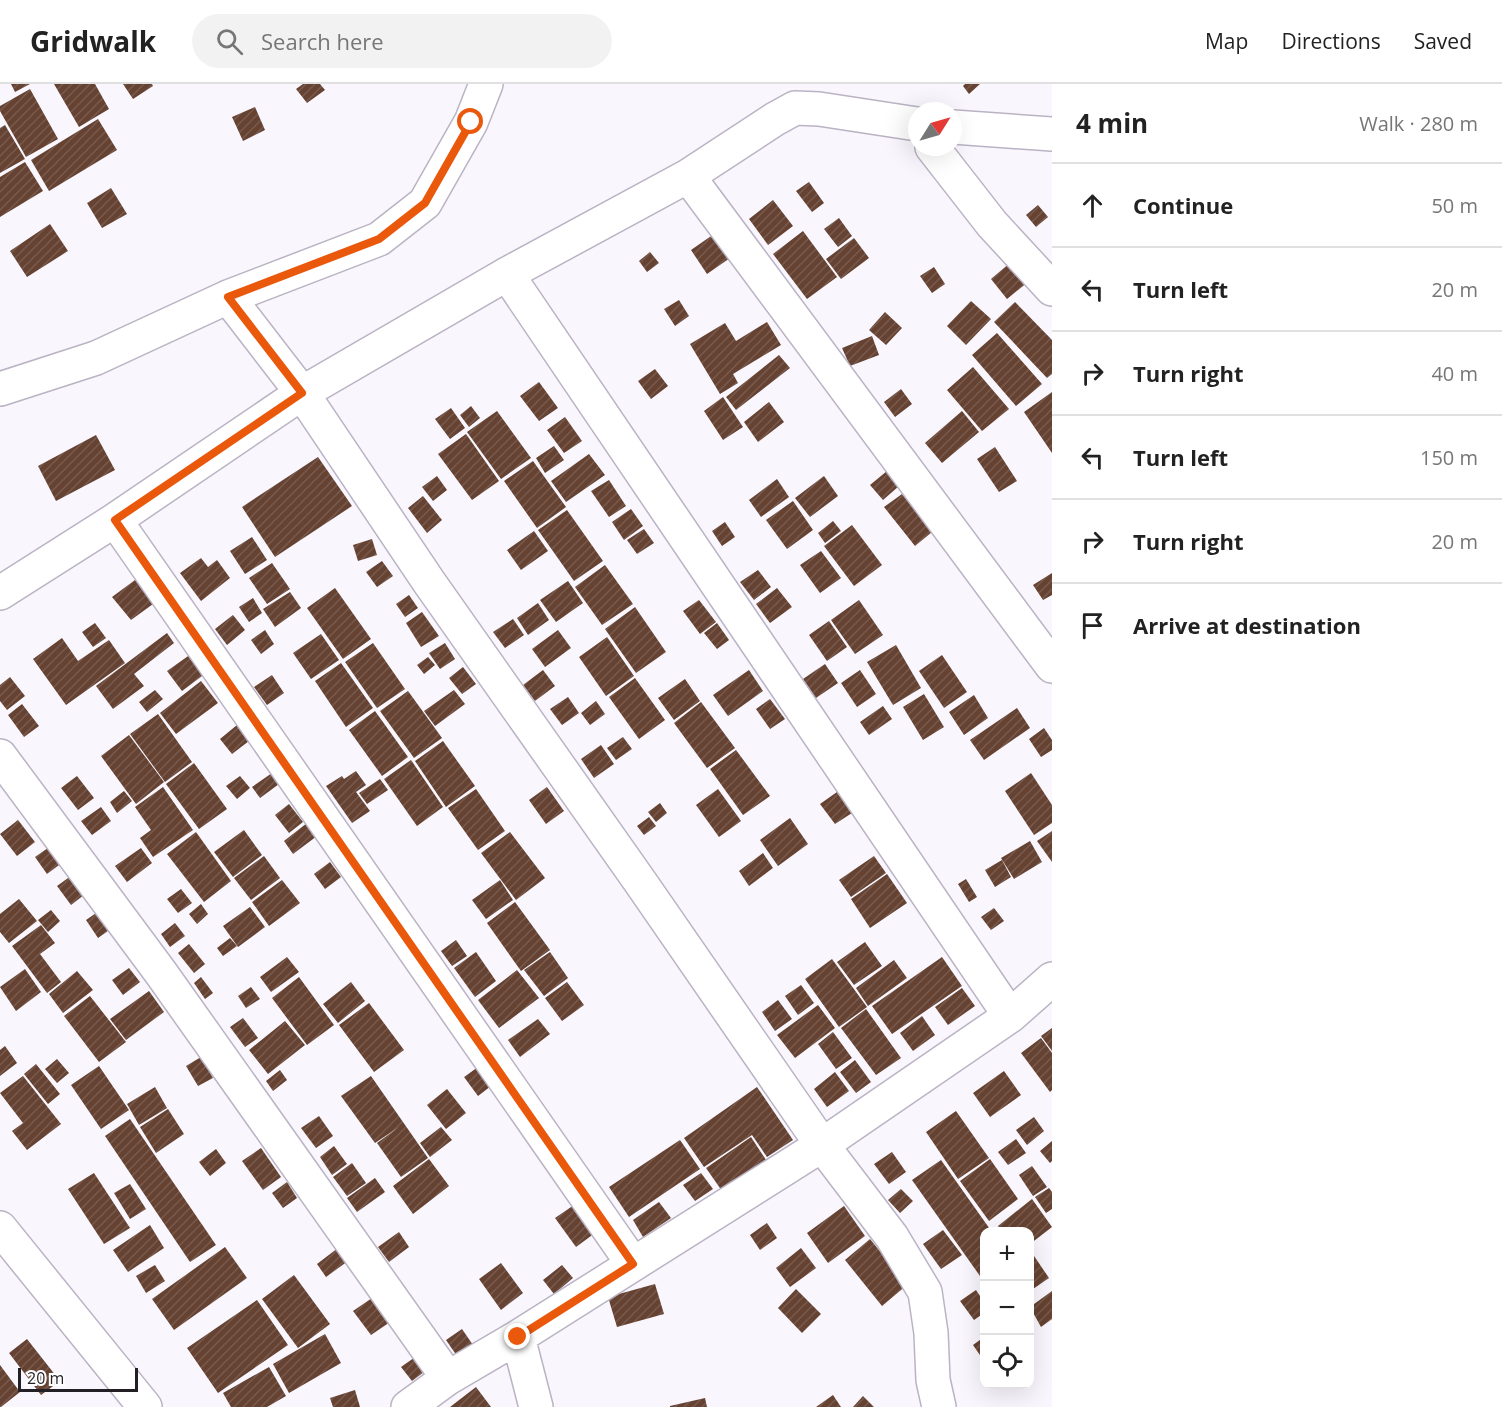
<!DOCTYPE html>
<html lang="en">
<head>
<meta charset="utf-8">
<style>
	body { margin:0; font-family:"Open Sans",sans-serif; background:#f2f2f2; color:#222 }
	.controls { position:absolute; right:18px; bottom:18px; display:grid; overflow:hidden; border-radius:12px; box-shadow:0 6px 24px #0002 }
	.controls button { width:54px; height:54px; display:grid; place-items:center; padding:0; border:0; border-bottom:2px solid #e0e0e0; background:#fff; color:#222; font:30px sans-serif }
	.compass { position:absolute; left:908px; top:18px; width:54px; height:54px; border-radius:50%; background:#fff; box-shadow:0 6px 24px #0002; rotate:53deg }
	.scale { position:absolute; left:18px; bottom:15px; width:120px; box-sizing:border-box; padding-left:6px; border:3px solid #221f25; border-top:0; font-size:16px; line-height:21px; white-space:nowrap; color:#221f25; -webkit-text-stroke:4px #fff; paint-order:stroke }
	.stop { position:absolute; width:18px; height:18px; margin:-14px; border:4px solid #ea580c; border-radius:50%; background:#fff }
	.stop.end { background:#ea580c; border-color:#fff; box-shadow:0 2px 6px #0008 }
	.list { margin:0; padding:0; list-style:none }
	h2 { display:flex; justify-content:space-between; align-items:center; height:78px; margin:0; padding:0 24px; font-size:26px }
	h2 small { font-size:20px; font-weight:400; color:#767676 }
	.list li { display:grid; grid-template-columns:39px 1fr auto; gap:18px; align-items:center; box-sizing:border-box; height:84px; padding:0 24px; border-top:2px solid #e0e0e0 }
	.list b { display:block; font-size:22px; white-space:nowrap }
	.list em { font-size:20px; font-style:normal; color:#767676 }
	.icon { flex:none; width:33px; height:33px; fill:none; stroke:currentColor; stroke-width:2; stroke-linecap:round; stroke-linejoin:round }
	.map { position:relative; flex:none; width:1052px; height:1323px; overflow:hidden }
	header { display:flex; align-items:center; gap:36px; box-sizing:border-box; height:84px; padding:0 30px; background:#fff; border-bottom:2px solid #e0e0e0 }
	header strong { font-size:28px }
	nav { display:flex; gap:33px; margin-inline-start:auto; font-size:21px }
	.search { width:420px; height:54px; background:#f2f2f2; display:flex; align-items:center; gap:15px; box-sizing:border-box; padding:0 21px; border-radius:33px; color:#767676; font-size:22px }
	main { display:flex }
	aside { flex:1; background:#fff }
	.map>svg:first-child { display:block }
	.building { fill:url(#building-hatch) }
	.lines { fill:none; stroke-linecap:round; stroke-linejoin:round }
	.minor-casing { stroke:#bab3c4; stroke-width:36 }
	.minor { stroke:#fff; stroke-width:33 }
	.route { stroke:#ea580c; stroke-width:8 }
</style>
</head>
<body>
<header>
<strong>Gridwalk</strong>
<div class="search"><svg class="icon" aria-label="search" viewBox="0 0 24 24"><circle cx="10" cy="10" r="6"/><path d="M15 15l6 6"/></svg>Search here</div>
<nav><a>Map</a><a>Directions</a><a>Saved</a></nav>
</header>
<main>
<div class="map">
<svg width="1052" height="1323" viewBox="0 0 1052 1323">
	<defs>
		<pattern id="building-hatch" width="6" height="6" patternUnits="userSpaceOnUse" patternTransform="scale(1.5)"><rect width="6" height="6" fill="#654231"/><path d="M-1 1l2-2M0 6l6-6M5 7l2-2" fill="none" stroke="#775a4d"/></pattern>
	</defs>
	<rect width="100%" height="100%" fill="#f9f6fd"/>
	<path class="building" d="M11,0H30L15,8Z
		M54,0H95L109,25L79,43Z
		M123,0H152L153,2L133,15Z
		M303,0H320L325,6L307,19L296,5Z
		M965,0H980L969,10L963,2Z
		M30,5L58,55L26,73L0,27V22Z
		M255,23L265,46L243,57L232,33Z
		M98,35L117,66L49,107L31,76Z
		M5,41L25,75L0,89V44Z
		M25,78L43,107L0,133V93Z
		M809,98L824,119L812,128L796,107Z
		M111,104L127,130L102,144L87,119Z
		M773,116L793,142L768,161L749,135Z
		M1038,121L1048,133L1036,143L1026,131Z
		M839,134L852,152L838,163L824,145Z
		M50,140L68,167L27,193L10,167Z
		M803,147L837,193L807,215L773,170Z
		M714,150L730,174L707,190L691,166Z
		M854,154L869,174L841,195L826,175Z
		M650,168L659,179L647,188L639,177Z
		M1011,178L1028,198L1007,215L991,195Z
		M934,183L945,200L932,209L920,192Z
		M679,216L689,232L675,242L664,225Z
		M971,217L991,235L966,261L947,242Z
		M1015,218L1052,256V290L1047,294L994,238Z
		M885,228L902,244L886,261L869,246Z
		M767,238L781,261L733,290L738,299L720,310L690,260L725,239L736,257Z
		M997,249L1042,300L1016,322L972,271Z
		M872,252L879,271L850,282L842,264Z
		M779,271L790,284L736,326L726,313Z
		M973,283L1009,325L982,347L947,306Z
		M655,285L668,302L651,315L638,297Z
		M539,298L558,324L539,337L520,312Z
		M901,305L912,320L895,333L884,318Z
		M1052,308V369L1024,328Z
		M723,313L743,343L723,356L704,327Z
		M769,318L784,338L758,358L744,338Z
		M471,322L480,334L469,343L460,331Z
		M451,324L465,344L450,355L435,335Z
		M497,327L531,374L501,395L467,348Z
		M962,327L979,348L942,379L925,359Z
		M565,333L582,357L564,369L547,346Z
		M466,350L499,397L472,416L438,370Z
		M96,351L115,386L56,417L38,382Z
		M554,362L564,376L545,389L536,374Z
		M995,363L1017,397L999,408L977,375Z
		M589,370L605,391L566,418L551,397Z
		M318,373L352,422L275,473L242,423Z
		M533,377L566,423L537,444L504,397Z
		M887,387L899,402L883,416L870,401Z
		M437,392L447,406L433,417L422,403Z
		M824,392L838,412L810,433L795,414Z
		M777,395L789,413L761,433L749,416Z
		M609,396L626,422L609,433L591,407Z
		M902,410L932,448L915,462L884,423Z
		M423,412L442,436L427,449L408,424Z
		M793,417L813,446L787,465L766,436Z
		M631,425L643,442L624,456L612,438Z
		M567,426L603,477L574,497L538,446Z
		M833,437L841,447L825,459L818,449Z
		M725,438L735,453L722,462L712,447Z
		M852,441L882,481L854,502L824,462Z
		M644,445L654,459L637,470L627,456Z
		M534,447L548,467L521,486L507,466Z
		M252,453L267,476L245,490L230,467Z
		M372,455L377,471L358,477L353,461Z
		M821,467L841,494L820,509L800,481Z
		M201,474L208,483L217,476L230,494L201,517L180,489Z
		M382,477L393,492L377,503L366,488Z
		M272,479L290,505L267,520L249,494Z
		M605,481L633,520L602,541L575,503Z
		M758,486L771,503L754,516L740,498Z
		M1052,489V511L1043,516L1033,501Z
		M135,496L153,520L131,536L112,513Z
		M568,497L583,519L556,538L540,516Z
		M335,504L371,555L343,575L307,524Z
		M777,504L792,523L770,539L756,520Z
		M290,508L301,524L275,543L263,525Z
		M409,511L418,524L405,533L396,520Z
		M253,514L262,529L249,538L239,523Z
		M699,516L716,538L700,550L683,527Z
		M859,516L883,551L855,570L831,536Z
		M538,519L549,536L528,551L517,534Z
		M635,523L666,568L636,589L605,545Z
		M422,528L439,552L421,563L406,539Z
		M233,531L245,546L227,561L215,545Z
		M513,535L524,551L505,564L493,548Z
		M829,537L847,563L827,577L809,551Z
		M95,539L106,554L93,563L82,548Z
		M717,539L729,556L717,565L704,549Z
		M265,546L274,560L261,570L251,556Z
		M558,546L571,564L545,583L532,565Z
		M167,549L174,559L134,590L144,602L113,625L96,602Z
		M321,550L339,576L311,595L293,569Z
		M607,553L634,592L606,612L579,573Z
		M62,554L78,577L109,556L125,579L66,621L33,575Z
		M373,559L405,605L377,624L345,578Z
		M445,559L455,575L440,585L429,569Z
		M896,561L921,604L893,621L867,578Z
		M191,570L206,589L182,607L167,587Z
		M942,571L967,608L944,624L919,587Z
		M428,573L435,581L424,590L417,581Z
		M341,579L373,624L346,643L315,597Z
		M825,580L838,599L816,614L803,595Z
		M463,583L476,600L462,610L449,594Z
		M543,586L555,602L535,617L523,601Z
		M749,586L763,607L728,632L713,611Z
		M860,586L876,610L857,623L841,599Z
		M272,591L284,609L267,621L254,603Z
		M10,593L25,612L7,626L0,617V601Z
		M635,594L665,636L639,655L609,613Z
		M685,595L700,617L674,636L658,614Z
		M201,597L218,619L176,650L160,629Z
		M155,606L163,615L147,628L139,618Z
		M454,606L465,620L435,642L424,627Z
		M408,607L442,654L414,674L380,627Z
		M924,610L944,643L923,656L903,623Z
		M974,611L988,634L964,651L949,628Z
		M568,613L579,629L562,641L550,625Z
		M770,615L785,635L770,645L756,625Z
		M596,617L605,630L590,641L581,629Z
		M701,618L735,664L707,684L674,639Z
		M22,620L39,642L24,653L8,631Z
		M883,622L892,635L869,651L860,638Z
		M1017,624L1030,644L984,676L970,656Z
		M375,627L408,673L382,692L349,646Z
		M158,630L192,678L165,698L130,650Z
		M237,641L249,657L232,670L220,655Z
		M1044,644L1052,656V666L1041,673L1029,655Z
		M129,651L164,698L136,720L101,672Z
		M623,653L632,665L616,676L607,664Z
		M443,657L475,702L446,723L415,677Z
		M601,661L614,680L594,694L581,675Z
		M736,666L770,712L743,731L710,685Z
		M411,676L443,723L417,742L384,695Z
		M194,679L227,725L199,745L166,700Z
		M356,687L366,701L356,708L370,727L352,739L326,702L342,692L344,695Z
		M272,689L279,700L260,714L252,703Z
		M1031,689L1052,721V739L1034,751L1005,707Z
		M77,692L94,714L78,726L61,704Z
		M240,692L250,704L237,715L226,702Z
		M380,695L388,706L367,720L359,709Z
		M163,703L193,746L153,773L140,754L151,746L135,723Z
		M547,703L564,727L546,740L529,716Z
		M476,705L505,747L478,766L448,724Z
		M718,705L741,737L719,753L696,721Z
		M124,707L132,717L117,729L110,718Z
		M837,708L852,729L835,740L820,720Z
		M660,719L667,729L656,738L648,728Z
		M289,720L303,738L289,749L275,731Z
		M101,723L111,737L92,751L81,737Z
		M649,733L656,742L644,751L637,742Z
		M790,734L808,760L778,782L760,756Z
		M18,736L35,758L17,772L0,750Z
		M307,739L317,752L293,770L284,757Z
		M244,746L262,771L233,793L214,768Z
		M1052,747V778L1037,757Z
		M196,748L231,797L204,818L167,770Z
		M510,748L545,794L516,816L481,769Z
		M1030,757L1042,778L1014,795L1001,774Z
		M55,759L67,775L47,790L35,773Z
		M141,764L152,779L127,798L115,782Z
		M763,769L773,784L749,802L739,787Z
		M264,772L280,794L251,816L234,794Z
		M874,772L886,789L851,813L839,796Z
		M1002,776L1011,793L995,803L985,786Z
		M330,778L341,793L325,805L314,790Z
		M75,789L89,807L71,821L57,802Z
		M887,790L907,819L870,844L851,815Z
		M966,795L977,813L969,818L958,800Z
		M282,796L300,819L269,842L252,818Z
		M500,796L513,816L486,835L472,816Z
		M181,805L192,819L178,829L167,815Z
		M19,815L37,837L9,859L0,848V830Z
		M515,818L550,866L521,887L487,839Z
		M201,820L208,830L197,840L189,830Z
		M250,823L265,843L238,863L223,842Z
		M994,824L1004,837L991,846L981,833Z
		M102,825L115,842L98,854L86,836Z
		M51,826L60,837L48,848L38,836Z
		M175,839L185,852L170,863L161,850Z
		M41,841L55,859L40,870L61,898L47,909L12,862Z
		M230,854L237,862L223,872L217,864Z
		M456,856L467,872L452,882L441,867Z
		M865,858L882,882L854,901L837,878Z
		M189,860L205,880L194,889L178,869Z
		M476,868L496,897L475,913L454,884Z
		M550,868L568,894L544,912L524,886Z
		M287,873L299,888L271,908L260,893Z
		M942,873L962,902L892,950L872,922Z
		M832,875L867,923L839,943L805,895Z
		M894,876L907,894L868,922L856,904Z
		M129,884L140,898L123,911L112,896Z
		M25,885L41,908L16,927L0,903Z
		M517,886L539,914L499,944L478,916Z
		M77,887L93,906L63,929L49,910Z
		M201,893L213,909L205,915L194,899Z
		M299,893L334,941L307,961L272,914Z
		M351,898L365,917L338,939L323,920Z
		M567,898L584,921L562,937L545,914Z
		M801,901L814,919L798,931L785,912Z
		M251,903L260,915L246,924L238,912Z
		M962,904L975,922L948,941L935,923Z
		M149,907L164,928L126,956L110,935Z
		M90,912L126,958L99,978L64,932Z
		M778,916L792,935L775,947L762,928Z
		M369,919L404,966L374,988L339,941Z
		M818,921L835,944L795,974L777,951Z
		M866,925L901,974L876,991L841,944Z
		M922,932L935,951L913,967L900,949Z
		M243,934L258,954L245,963L230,943Z
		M538,935L550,950L520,973L508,956Z
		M285,937L305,961L268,990L249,966Z
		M1052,944V967L1041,952Z
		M833,948L852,974L836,985L818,960Z
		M1041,954L1052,969V1006L1050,1008L1021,969Z
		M5,962L17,979L0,992V966Z
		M201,973L213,994L198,1002L186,982Z
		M57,975L69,989L57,999L45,985Z
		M855,976L871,998L856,1009L840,988Z
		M36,980L60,1010L48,1020L24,990Z
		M99,982L129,1026L101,1045L71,1001Z
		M478,983L491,1002L478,1012L464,993Z
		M280,986L287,996L273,1007L266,997Z
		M1004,987L1021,1011L990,1033L973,1009Z
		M835,988L849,1007L827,1023L814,1005Z
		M23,992L61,1040L27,1066L12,1047L23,1039L0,1009Z
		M371,992L428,1074L401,1093L377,1059L399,1043L375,1059L341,1012Z
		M155,1003L167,1024L139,1041L127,1020Z
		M757,1003L793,1056L767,1073L752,1051L704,1083L684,1054Z
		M447,1005L466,1029L446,1045L427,1021Z
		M168,1025L184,1050L156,1069L140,1043Z
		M956,1027L989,1074L958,1095L926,1048Z
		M319,1032L333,1052L316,1064L301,1044Z
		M1034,1033L1044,1047L1027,1061L1016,1046Z
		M130,1035L216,1161L190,1178L105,1052Z
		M441,1043L452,1056L430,1073L420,1059Z
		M751,1053L766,1076L722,1107L706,1084Z
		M1016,1055L1026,1069L1008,1081L998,1068Z
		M680,1056L700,1085L629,1133L609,1103Z
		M1052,1057V1077L1050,1079L1040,1067Z
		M334,1062L347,1080L332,1091L320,1073Z
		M261,1064L281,1093L263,1106L242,1077Z
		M216,1065L226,1079L210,1092L199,1078Z
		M892,1068L906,1088L889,1100L874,1080Z
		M429,1075L449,1102L413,1130L393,1102Z
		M990,1075L1018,1115L989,1137L960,1097Z
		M941,1076L992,1148H984V1189L980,1192L912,1096Z
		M352,1079L366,1099L347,1112L333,1093Z
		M1032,1082L1047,1103L1033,1112L1019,1091Z
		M94,1089L130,1144L104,1160L68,1105Z
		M701,1089L713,1105L695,1117L683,1101Z
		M375,1094L385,1108L357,1128L347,1114Z
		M287,1098L297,1114L283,1124L272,1109Z
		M130,1100L146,1125L130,1135L114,1109Z
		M1049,1104L1052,1108V1125L1046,1129L1035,1113Z
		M901,1105L913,1117L900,1129L888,1116Z
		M1032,1115L1052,1143L1030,1160V1148H1002L998,1142Z
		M659,1118L671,1134L643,1153L633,1136Z
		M574,1121L595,1149L576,1163L555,1134Z
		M844,1122L865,1152L828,1179L807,1149Z
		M767,1139L777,1154L760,1166L750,1151Z
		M150,1141L164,1164L128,1188L113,1166Z
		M943,1146L962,1171L941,1185L923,1160Z
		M399,1148L409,1163L389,1178L378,1163Z
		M870,1155L907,1201L882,1222L845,1176Z
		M225,1163L247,1194L174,1246L152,1215Z
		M338,1164L348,1177L326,1193L317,1180Z
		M801,1164L816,1184L790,1203L776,1184Z
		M1032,1169L1049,1194L1033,1205L1030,1199V1171Z
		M501,1179L523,1209L501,1226L479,1195Z
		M155,1181L165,1197L146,1209L136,1192Z
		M562,1181L573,1194L554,1210L543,1196Z
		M294,1191L330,1240L298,1264L262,1215Z
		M655,1200L664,1230L617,1243L608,1213Z
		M796,1205L821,1230L802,1249L778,1224Z
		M976,1206L984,1218V1229L974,1236L960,1217Z
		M1052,1207V1235L1041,1243L1030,1223Z
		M372,1214L390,1238L371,1251L353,1227Z
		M257,1216L288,1261L218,1309L187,1264Z
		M462,1245L473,1261L457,1272L446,1256Z
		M325,1250L341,1279L289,1309L273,1280Z
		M984,1253V1277L973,1261Z
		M27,1255L60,1297L41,1311L9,1269Z
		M418,1271L428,1285L412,1297L401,1283Z
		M0,1281L20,1308L1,1323H0Z
		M269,1283L286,1312L267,1323H231L223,1309Z
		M476,1303L491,1323H450Z
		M355,1306L360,1323H333L330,1314Z
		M833,1311L841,1323H816Z
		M863,1312L874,1323H853Z
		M705,1314L707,1323H670V1322Z"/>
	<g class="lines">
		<g class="minor-casing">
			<path id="minor" d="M953,43L1052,50
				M932,63L992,140L1052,205
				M688,92L1052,582
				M507,190L1010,932
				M228,213L302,309L429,498L641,799L822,1061L892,1153L925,1208L931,1249L933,1296L939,1323
				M0,305L96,274L228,213L379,155L425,119L471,38L486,0
				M115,436L633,1180
				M0,509L115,436L302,309L507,190L688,92L775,35L795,24L819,25L917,40
				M0,672L161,889L448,1294
				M0,1144L145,1323
				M518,1253L536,1323
				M408,1323L448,1294L518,1253L822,1061L1010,932L1052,895"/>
		</g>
		<use href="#minor" class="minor"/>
	</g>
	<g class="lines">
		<path class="route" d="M471,38L425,119L379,155L228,213L302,309L115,436L633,1180L518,1253"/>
	</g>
</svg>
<div class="controls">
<button>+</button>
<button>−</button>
<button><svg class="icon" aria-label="locate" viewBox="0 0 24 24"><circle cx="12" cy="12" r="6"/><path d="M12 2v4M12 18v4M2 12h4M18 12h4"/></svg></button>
</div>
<svg class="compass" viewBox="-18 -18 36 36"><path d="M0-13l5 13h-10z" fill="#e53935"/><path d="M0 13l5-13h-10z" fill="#767676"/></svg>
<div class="scale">20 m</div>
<div class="stop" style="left:471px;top:38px"></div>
<div class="stop end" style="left:518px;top:1253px"></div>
</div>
<aside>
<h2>4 min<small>Walk · 280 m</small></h2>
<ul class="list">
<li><svg class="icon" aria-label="ahead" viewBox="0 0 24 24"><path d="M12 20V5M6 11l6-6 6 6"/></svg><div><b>Continue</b></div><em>50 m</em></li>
<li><svg class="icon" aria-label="left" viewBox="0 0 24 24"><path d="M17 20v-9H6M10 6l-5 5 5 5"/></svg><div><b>Turn left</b></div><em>20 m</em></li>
<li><svg class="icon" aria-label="right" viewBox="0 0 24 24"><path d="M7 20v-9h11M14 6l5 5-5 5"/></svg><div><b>Turn right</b></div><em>40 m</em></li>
<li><svg class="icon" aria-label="left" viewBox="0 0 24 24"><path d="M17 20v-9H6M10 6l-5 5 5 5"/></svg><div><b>Turn left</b></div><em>150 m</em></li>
<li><svg class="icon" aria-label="right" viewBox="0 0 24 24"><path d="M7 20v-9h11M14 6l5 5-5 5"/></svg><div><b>Turn right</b></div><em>20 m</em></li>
<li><svg class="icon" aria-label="arrive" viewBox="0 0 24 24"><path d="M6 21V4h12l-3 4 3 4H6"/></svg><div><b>Arrive at destination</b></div></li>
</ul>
</aside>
</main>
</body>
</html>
